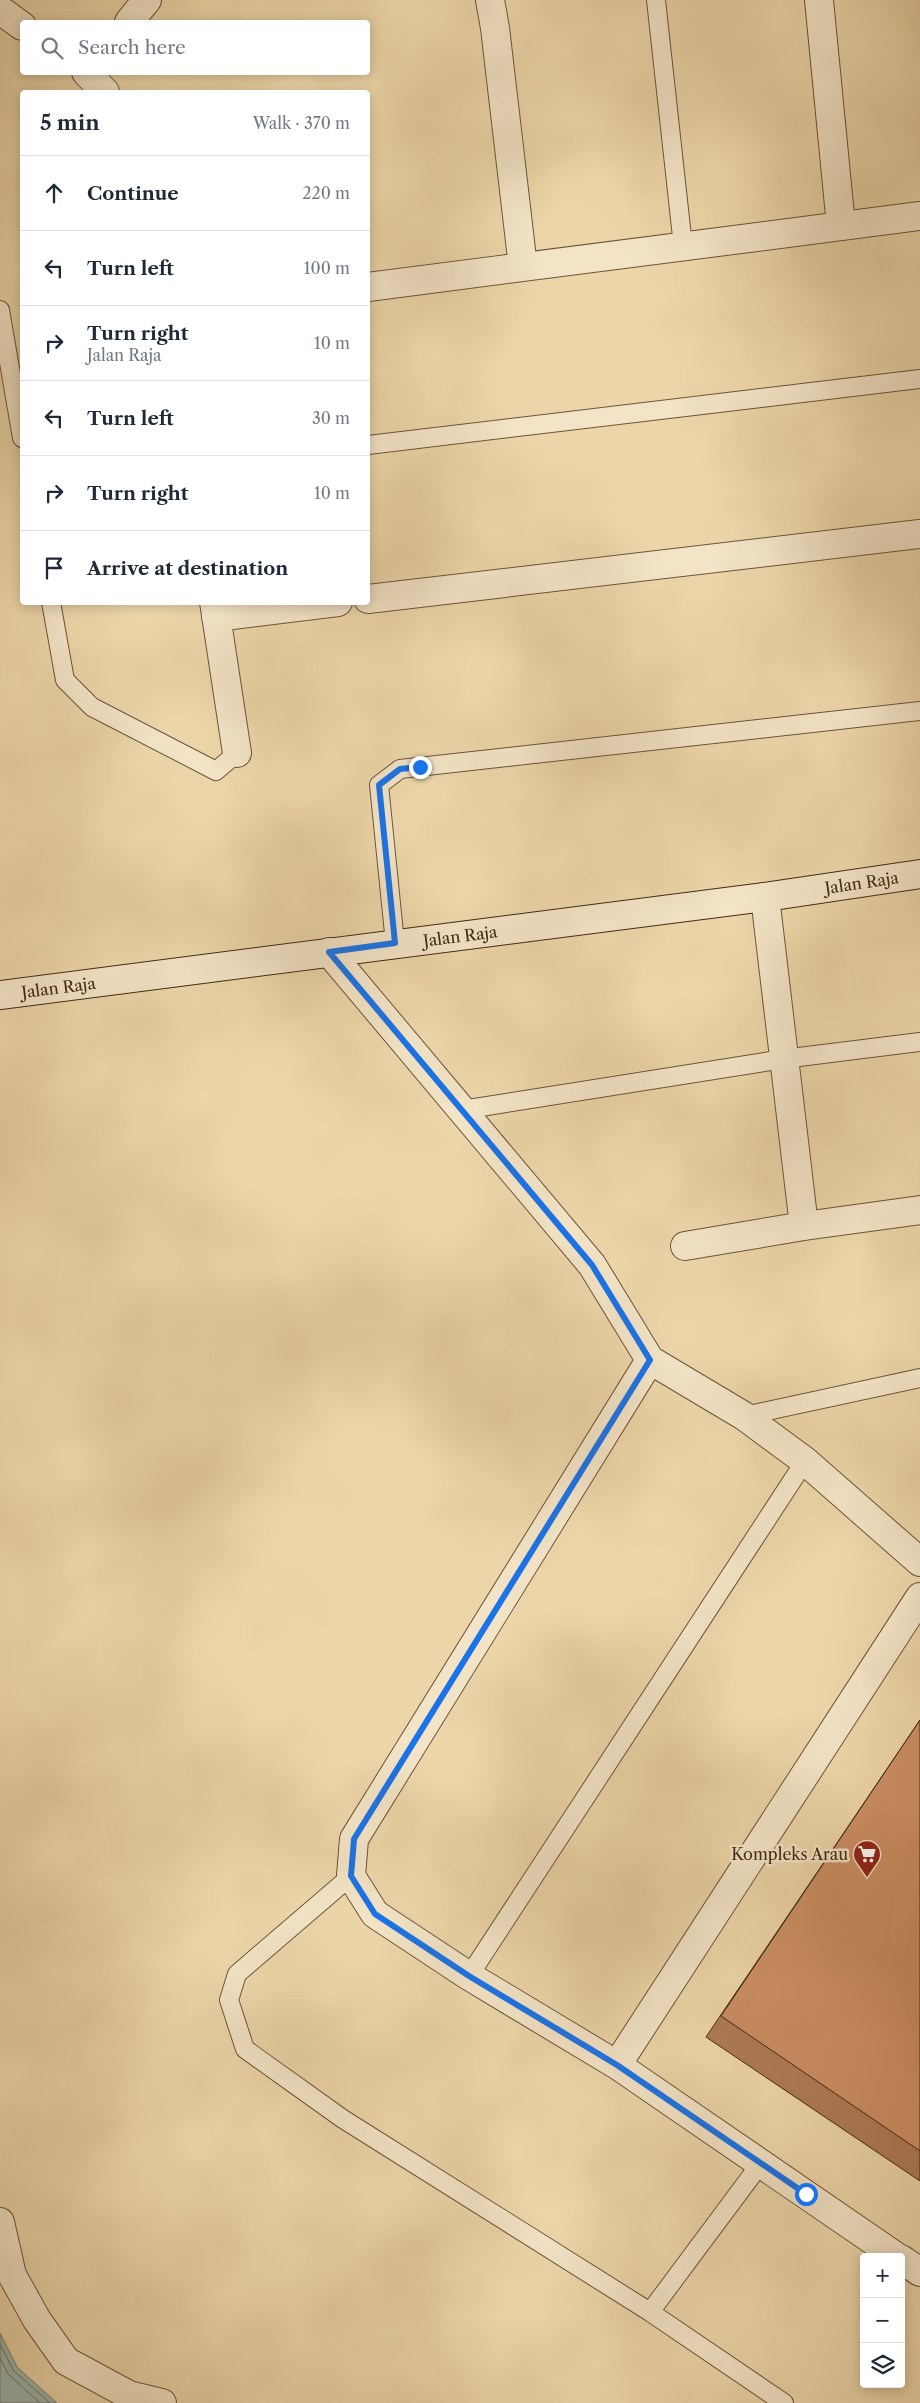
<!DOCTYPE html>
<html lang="en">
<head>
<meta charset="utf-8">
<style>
	body { margin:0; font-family:"Libre Caslon Text",serif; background:#f2f2f3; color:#1f2937 }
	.controls { position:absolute; right:15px; bottom:15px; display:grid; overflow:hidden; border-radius:5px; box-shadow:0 2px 12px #0003 }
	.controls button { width:45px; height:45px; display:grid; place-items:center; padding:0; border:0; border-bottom:1px solid #e0e1e3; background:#fff; color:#1f2937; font:25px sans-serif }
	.stop { position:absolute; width:15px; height:15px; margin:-11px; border:4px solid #1a73e8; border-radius:50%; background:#fff }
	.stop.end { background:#1a73e8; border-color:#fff; box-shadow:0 1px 5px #0008 }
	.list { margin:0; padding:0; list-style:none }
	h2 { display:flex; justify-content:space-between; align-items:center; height:65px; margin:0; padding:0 20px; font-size:21px }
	h2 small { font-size:16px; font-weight:400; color:#747a83 }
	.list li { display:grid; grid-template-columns:32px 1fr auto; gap:15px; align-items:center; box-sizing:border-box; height:75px; padding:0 20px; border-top:1px solid #e0e1e3 }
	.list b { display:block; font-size:19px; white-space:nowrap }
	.list p { margin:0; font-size:16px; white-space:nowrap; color:#747a83 }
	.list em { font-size:16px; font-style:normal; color:#747a83 }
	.icon { flex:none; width:28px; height:28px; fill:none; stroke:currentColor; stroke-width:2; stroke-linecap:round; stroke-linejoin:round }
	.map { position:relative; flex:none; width:920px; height:2403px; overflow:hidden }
	.search { position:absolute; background:#fff; box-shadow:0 2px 12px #0003; left:20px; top:20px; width:350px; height:55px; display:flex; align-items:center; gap:12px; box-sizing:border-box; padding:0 18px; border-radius:5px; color:#747a83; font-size:19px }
	.panel { position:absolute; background:#fff; box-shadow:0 2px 12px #0003; left:20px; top:90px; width:350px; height:515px; border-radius:5px }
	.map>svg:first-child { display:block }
	.water { fill:#9ab7b0; stroke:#767e72 }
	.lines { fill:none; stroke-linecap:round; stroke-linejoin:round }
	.shore { stroke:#6e7062; stroke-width:1 }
	.lane-casing { stroke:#6c5439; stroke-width:20 }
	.street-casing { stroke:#6c5439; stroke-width:30 }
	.secondary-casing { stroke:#412914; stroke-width:30 }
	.lane { stroke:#f3e4c7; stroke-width:18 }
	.street { stroke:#f3e4c7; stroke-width:28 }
	.secondary { stroke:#f3e4c7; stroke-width:28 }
	.wall { fill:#af7b57; stroke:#412914 }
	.building { fill:#cc8f65; stroke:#412914 }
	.route { stroke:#1a73e8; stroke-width:6 }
	.labels { text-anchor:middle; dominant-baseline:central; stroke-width:5; stroke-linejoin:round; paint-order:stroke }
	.street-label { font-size:16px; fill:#412914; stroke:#f3e4c7 }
	.poi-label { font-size:16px; fill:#412914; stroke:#f3e4c7; text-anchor:end }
</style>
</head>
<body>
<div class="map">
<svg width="920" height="2403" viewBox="0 0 920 2403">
	<rect width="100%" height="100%" fill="#ecd6a9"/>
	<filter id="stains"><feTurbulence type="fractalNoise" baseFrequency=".004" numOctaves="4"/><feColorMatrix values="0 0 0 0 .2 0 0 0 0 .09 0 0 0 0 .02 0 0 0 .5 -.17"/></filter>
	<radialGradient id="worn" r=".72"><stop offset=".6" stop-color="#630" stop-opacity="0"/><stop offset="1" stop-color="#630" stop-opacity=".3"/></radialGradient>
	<path class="water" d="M0,2333L17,2367L57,2403H0Z"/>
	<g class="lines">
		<path class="shore" d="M0,2344L13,2370L50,2403
			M0,2358L8,2374L40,2403"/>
		<g class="lane-casing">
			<path id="lane" d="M656,0L683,246
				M0,310L22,438
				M368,445L920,379
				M51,602L65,680L92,707L216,771L237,753
				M395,943L379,785L400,769L920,711
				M462,1110L783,1059L920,1042
				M744,1416L920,1378
				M351,1876L237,1974L229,2000L245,2049L343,2119L650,2312L784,2403
				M469,1976L805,1461
				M650,2312L761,2163"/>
		</g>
		<g class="street-casing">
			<path id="street" d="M490,0L495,28L523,267
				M819,0L841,226
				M0,10L22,26
				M129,22L147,0
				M86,72L105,92
				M368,287L920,216
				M368,599L920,534
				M214,602L237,753
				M216,617L338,602
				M765,897L804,1226
				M329,952L592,1265L650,1360L744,1416L805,1461L920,1562
				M685,1246L804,1226L920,1210
				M650,1360L354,1839L351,1876L375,1914L469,1976L617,2065L897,2257
				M617,2065L920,1597
				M0,2222L12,2275L37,2320L66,2361L129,2395L162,2403
				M901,2259L920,2272"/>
		</g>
		<g class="secondary-casing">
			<g id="secondary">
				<path id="s1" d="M0,995L765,897L920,874"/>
			</g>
		</g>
		<use href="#lane" class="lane"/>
		<use href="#street" class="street"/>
		<use href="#secondary" class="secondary"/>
	</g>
	<path class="wall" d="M920,1720V2181L706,2037Z"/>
	<path class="building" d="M920,1720V2151L721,2016Z"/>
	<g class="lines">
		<path class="route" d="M420,767L400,769L379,785L395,943L329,952L592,1265L650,1360L354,1839L351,1876L375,1914L469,1976L617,2065L806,2194"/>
	</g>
	<defs>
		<g id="supermarket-pin" transform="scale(1.4375)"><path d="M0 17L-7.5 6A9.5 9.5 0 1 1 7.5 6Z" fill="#8f2418" stroke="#f3e4c7"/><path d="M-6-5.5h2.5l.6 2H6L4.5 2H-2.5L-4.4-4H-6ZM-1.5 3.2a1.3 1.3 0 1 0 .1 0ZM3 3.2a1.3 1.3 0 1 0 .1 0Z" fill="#fff"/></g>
	</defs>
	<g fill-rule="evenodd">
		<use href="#supermarket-pin" x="867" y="1854"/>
	</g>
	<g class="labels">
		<g class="street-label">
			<text stroke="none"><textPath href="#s1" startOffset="869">Jalan Raja</textPath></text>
			<text stroke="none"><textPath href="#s1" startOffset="464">Jalan Raja</textPath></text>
			<text stroke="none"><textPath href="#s1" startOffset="59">Jalan Raja</textPath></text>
		</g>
		<g class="poi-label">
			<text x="848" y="1854">Kompleks Arau</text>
		</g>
	</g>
	<rect width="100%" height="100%" filter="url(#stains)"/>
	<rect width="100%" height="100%" fill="url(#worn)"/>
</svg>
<div class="controls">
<button>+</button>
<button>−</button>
<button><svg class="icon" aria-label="layers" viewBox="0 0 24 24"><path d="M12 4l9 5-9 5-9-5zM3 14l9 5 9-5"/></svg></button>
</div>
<div class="stop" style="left:806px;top:2194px"></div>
<div class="stop end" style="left:420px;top:767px"></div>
<div class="search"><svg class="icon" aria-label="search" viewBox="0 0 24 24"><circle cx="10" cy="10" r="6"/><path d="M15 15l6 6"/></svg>Search here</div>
<section class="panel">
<h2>5 min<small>Walk · 370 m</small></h2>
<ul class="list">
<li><svg class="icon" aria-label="ahead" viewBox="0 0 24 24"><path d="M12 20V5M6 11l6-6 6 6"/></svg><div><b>Continue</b></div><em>220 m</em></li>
<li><svg class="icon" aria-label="left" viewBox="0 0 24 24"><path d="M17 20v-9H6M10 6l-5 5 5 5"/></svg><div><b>Turn left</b></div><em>100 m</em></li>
<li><svg class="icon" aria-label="right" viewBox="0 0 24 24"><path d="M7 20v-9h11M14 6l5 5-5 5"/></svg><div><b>Turn right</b><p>Jalan Raja</p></div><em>10 m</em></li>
<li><svg class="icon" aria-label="left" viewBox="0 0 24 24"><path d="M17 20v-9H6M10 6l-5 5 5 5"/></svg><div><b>Turn left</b></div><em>30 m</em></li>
<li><svg class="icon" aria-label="right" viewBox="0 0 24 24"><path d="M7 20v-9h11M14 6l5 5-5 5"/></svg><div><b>Turn right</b></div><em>10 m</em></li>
<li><svg class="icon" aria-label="arrive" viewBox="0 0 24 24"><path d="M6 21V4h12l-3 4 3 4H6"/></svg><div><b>Arrive at destination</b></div></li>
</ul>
</section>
</div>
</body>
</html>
